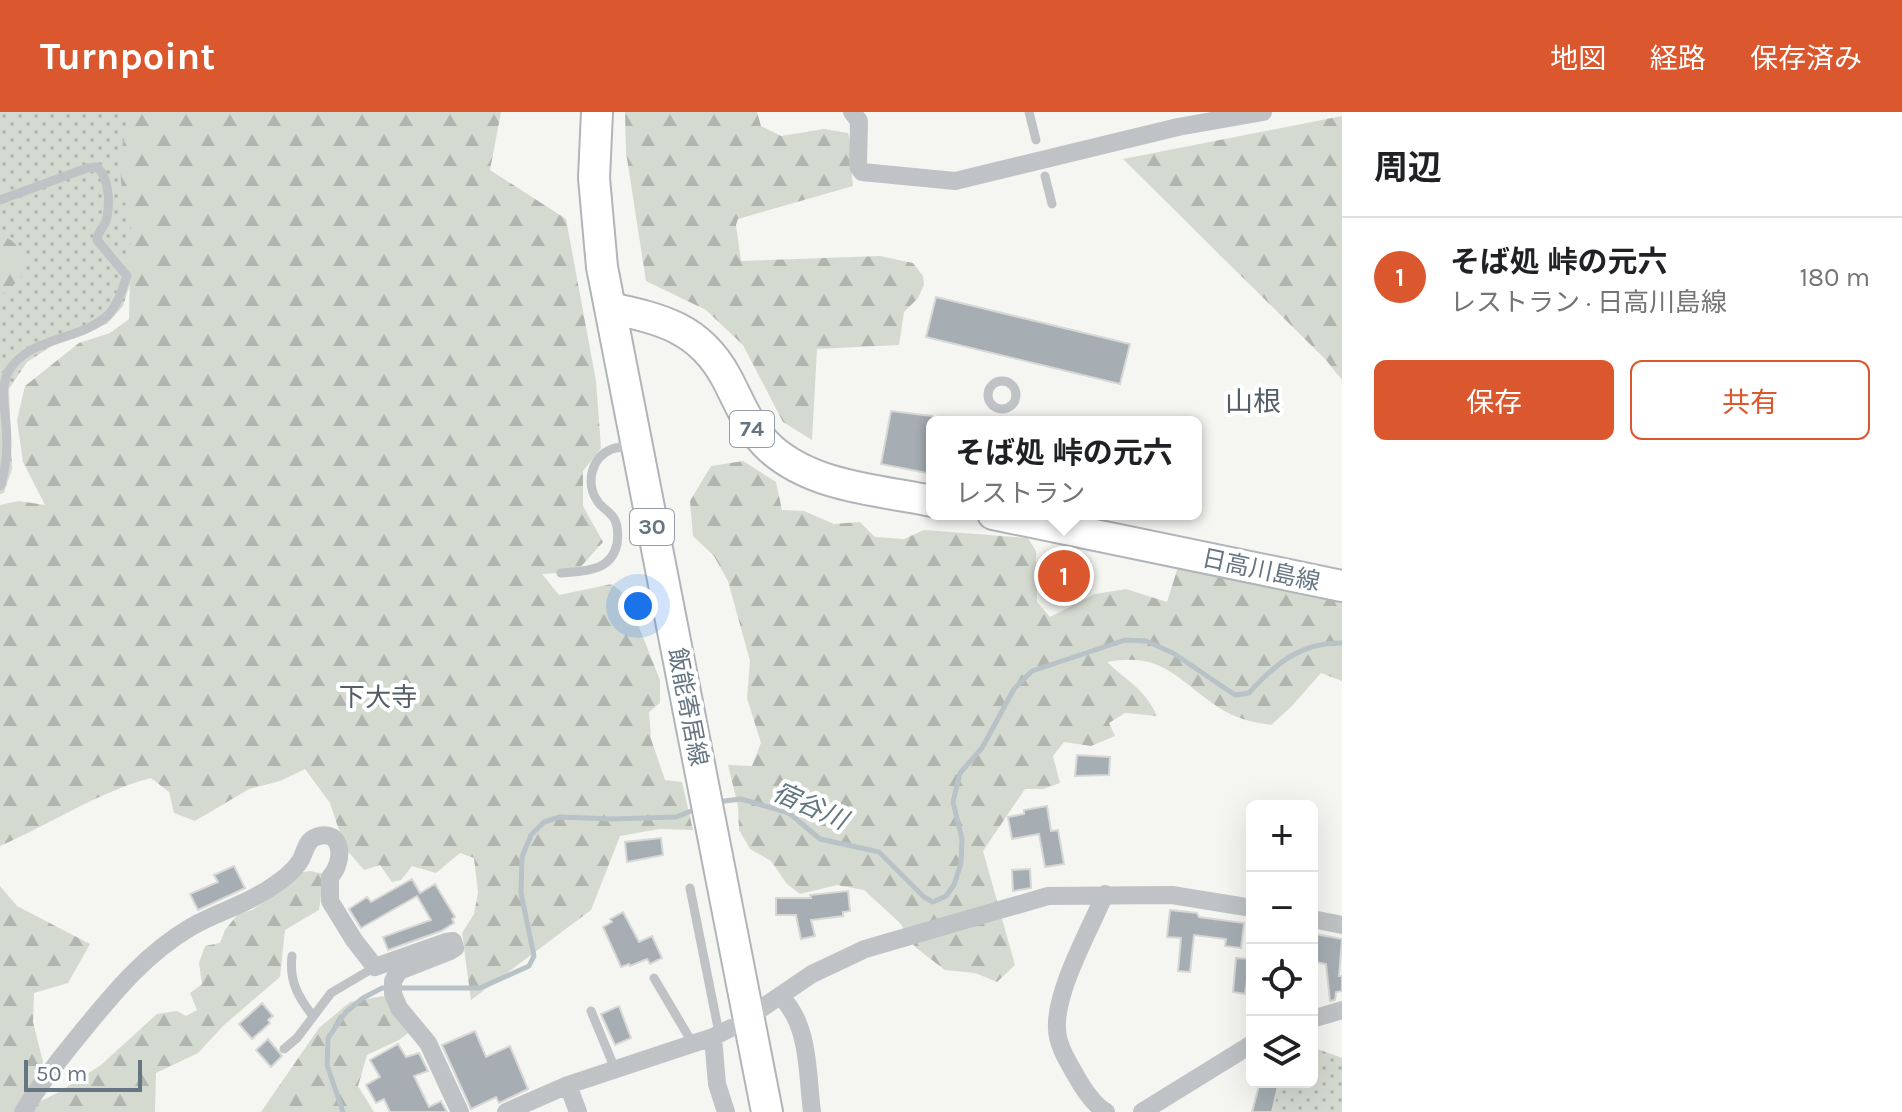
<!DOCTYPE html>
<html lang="ja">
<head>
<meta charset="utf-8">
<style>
	body { margin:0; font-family:Karla,"Noto Sans JP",sans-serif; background:#f2f2f2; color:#202124 }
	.controls { position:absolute; right:24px; bottom:24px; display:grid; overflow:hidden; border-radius:12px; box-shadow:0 8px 32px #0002 }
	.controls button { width:72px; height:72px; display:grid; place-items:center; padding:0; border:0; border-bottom:2px solid #e0e0e0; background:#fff; color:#202124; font:40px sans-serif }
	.scale { position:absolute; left:24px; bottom:20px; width:118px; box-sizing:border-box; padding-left:8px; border:4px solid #667582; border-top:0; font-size:22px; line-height:28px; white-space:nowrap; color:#667582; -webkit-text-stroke:6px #fff; paint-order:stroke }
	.you { position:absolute; left:638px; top:494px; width:28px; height:28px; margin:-20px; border:6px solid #fff; border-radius:50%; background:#1a73e8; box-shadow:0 0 0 12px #1a73e833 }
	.badge { display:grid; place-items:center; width:52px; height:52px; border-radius:50%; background:#db572d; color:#fff; font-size:26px; font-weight:700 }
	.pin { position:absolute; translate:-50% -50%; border:4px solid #fff; box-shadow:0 2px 8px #0006 }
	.popup { position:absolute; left:926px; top:304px; width:276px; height:104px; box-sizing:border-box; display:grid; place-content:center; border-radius:12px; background:#fff; filter:drop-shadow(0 2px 6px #0005); font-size:26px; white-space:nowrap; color:#757577 }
	.popup b { font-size:30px; color:#202124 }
	.popup::after { content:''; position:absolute; left:50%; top:100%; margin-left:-16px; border:16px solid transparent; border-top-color:#fff }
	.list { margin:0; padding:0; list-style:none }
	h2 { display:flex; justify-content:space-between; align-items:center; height:104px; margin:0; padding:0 32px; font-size:34px }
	h2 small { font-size:26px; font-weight:400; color:#757577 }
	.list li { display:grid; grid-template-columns:52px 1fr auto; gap:24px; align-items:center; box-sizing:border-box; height:120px; padding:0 32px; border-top:2px solid #e0e0e0 }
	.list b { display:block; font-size:30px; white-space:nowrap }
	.list p { margin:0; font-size:26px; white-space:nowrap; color:#757577 }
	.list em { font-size:26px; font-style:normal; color:#757577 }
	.actions { display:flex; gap:16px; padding:24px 32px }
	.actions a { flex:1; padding:18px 0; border:2px solid #db572d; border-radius:12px; text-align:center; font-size:28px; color:#db572d }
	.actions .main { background:#db572d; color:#fff }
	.icon { flex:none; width:44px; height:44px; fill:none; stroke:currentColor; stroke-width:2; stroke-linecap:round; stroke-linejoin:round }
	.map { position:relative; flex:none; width:1342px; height:1000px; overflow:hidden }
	header { display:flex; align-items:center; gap:48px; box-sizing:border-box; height:112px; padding:0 40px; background:#db572d; color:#fff }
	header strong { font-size:38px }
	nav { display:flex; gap:44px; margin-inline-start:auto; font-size:28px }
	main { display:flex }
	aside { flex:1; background:#fff }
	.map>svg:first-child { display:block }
	.grass { fill:url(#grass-dots) }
	.forest { fill:url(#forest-firs) }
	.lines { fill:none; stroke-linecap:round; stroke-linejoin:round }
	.stream { stroke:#b8c2c7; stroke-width:5 }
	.building { fill:#a6aeb3; stroke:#d7d7d5; stroke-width:2 }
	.primary-casing { stroke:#b0b5b9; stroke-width:34 }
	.lane { stroke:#bfc3c6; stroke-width:9 }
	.street { stroke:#bfc3c6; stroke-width:18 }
	.primary { stroke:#fff; stroke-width:30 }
	.labels { text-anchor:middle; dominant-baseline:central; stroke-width:8; stroke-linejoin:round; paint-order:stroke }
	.shield { fill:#fff; stroke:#949ea8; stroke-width:2 }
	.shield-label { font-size:22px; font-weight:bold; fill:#667582 }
	.street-label { font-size:24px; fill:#667582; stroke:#fff }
	.neighbourhood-label { font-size:26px; fill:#535e67; stroke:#fff }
	.water-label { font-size:26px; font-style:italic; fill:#62777f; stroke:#fff }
	.quarter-label { font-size:28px; fill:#535e67; stroke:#fff }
</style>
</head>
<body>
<header>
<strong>Turnpoint</strong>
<nav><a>地図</a><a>経路</a><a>保存済み</a></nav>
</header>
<main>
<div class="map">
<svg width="1342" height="1000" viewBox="0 0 1342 1000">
	<defs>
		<pattern id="grass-dots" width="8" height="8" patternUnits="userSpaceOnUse" patternTransform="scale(2)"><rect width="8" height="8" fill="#d5dad1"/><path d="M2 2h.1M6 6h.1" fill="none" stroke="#b1b5af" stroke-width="1.8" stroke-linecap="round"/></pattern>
		<pattern id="forest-firs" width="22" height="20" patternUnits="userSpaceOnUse" patternTransform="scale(2)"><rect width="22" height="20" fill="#d5dad1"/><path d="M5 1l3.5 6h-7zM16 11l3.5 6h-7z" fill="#b1b5af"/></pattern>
	</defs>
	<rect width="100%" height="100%" fill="#f5f5f2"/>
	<path class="grass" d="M0,0H131L137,43L130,172L123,194L107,212L66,225L27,250L9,277L12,357L4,381L0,382Z
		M1312,935L1342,946V1000H1272L1280,970H1312Z"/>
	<path class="forest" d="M131,0H501L490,58L566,107L596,269L601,336L583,359V394L603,430L576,460L542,462L559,483L612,472L627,485L660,568V591L649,600L651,627L665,668L682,670L693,718L659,717L620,724L591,798L471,888L462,821L474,802L478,781L474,746L460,741L436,761L412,754L401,768L392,770L380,753L364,758L345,736L330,691L305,657L280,669L249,677L195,709L174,701L169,680L151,666C98,680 51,712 0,734V393L19,389L45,393L23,350L17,308L25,274L79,231L110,221L129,207L131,114L122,78L119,46Z
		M625,0H757L761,14L781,24L824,17L848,21C853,38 851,56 853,74L738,107L736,113L741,149L880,144L913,151L923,164L924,173L918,186L904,200L899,233L817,237L812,328L783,310L743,233L706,198L646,169L626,40Z
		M1342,4V268L1326,248L1123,47Z
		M0,124C21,128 24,146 22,164L4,182L0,179Z
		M743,349L776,370L782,398L804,399L834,412L860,410L875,425L904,427L924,418L1028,426L1036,439L1037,490L1050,505L1095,482L1126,477L1167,490L1178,455L1342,483V569L1321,561L1291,595L1271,613C1251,610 1234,606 1218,595C1176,567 1163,540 1107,550C1126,568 1146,578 1157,604L1125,601L1109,611L1115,624L1091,634L1064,630L1053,644L1060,671L1043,677H1025L983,739L1015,853L997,870L975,861L945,858L915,835L900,811L864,778L837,773L800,782L787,772L771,749L750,737L739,718L738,694L728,653L752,654L761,631L747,586L750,549L728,469L714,444L693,424L690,389L711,354Z
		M310,759L324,762L319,798L285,818L280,865L224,913L198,941L156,961L155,1000H0V774L17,794L90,832L68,871L34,881L33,910L43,950L21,999L59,980L101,953L157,902L177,899L186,904L197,898L190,881L202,872L199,851L205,834L220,831L225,818L238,802L252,798L286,775L297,761Z
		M383,884L413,917L399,928L367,943L358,974L374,1000H261L319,916L350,890Z"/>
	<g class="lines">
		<path class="stream" d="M716,690L741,687L789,701L820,727L879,740L924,785L933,790L946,784L954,773L961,751L962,727L953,690L960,661L982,636L1014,577L1032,559L1125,528L1146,529L1173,541L1235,583L1249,581C1275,552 1301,530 1342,531
			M343,1000L327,953L328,926L346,900L363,886L382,876H480L529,854L534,844L521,781L522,745L531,723L544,710L560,705L612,707L676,705L699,696"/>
	</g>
	<path class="building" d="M936,185L1130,232L1120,272L926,225Z
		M891,299L932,304V362L881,352Z
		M1077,643L1110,645L1109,663L1075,664Z
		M1047,694L1051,719L1058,718L1064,752L1045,755L1039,722L1012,727L1008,705L1024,702V698Z
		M661,726L663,743L627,750L625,730Z
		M234,754L245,776L198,798L190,782L218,770L214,763Z
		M1030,757L1031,776L1013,779L1012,758Z
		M412,767L420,781L435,772L455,805L452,807L454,811L441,819L388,838L383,825L431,808L417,784L361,816L349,797L367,785L371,790Z
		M848,779L850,799L843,800V804L811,808L815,824L801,827L796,803H776V786H811L810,783Z
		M1170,798L1197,801L1199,805L1244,811L1241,836L1225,834L1226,827L1194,823L1190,860L1178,859L1181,826L1167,825Z
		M623,800L639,830L652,824L662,846L650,852L647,847L630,854L629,852L621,855L603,815L612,810L610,807Z
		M1315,822L1342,827L1339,864H1342V879L1336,880L1335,888L1330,889L1326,852L1312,849Z
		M1236,846L1252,847V863L1248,862L1245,882L1233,880Z
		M262,891L273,904L268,908L270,911L252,927L239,912Z
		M619,894L631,926L615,933L601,902Z
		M475,919L486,945L510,934L528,977L499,991L496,985L471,997L442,933Z
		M268,927L282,944L271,955L256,938Z
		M398,932L406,945L419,941L428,959L414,964L429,995L441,989L447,1000H390L384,987L376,991L366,973L380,965L370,948Z
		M1260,970H1279L1272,1000H1252Z"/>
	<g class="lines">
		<g class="primary-casing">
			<path id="primary" d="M597,0L594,66L602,155L767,1000
				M610,196C660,207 699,215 726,265C740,291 748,316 771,337C814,375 878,378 932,389
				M993,402L1342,474"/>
		</g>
		<path class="lane" d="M1029,0L1036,28
			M1045,64L1052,92
			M0,88L87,56L97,55C109,66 110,89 107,105C106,114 98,118 97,128L127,164C122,177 118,193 108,203C81,229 29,224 8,260C0,278 5,294 6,313C8,334 7,354 0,374
			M988 283a14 14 0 1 1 28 0a14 14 0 1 1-28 0Z
			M561,461C584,459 611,460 617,432C618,425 618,415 615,408C611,400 602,396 598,390C585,372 591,345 612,337C617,335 625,335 631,334
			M690,776L719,921
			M292,844C289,869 298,885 313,904
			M654,866L693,932
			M591,899L615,957
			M284,937L297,926L331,881L375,855"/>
		<path class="street" d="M852,0L859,9L858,54L862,60L955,69L1178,15L1263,0
			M1105,782C1090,817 1055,879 1057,916C1057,932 1067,948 1075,962C1082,975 1093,992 1106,1000
			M1312,807L1342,813
			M780,884C810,912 807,962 812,1000
			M762,896L812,862L865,837L1048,784L1172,783L1252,796
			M1312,907L1342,898
			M713,925L717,972L726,1000
			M568,973L578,1000
			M23,1000C41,970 63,943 85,916C117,877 147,841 191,815C217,800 248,792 273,774C283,767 293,760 300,749C305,741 306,728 316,725C343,715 345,750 330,765V789L354,828L375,855L446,830L453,829L455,836L450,839L399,859L393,869V882L399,896L428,931L460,1000
			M506,1000L568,973L713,925L731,916
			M1142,1000L1252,932"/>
		<use href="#primary" class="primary"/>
	</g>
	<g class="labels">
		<g class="shield">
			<rect x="730" y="299" width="44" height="36" rx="6"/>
			<rect x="630" y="397" width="44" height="36" rx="6"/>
		</g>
		<g class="shield-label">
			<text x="752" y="317">74</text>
			<text x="652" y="415">30</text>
		</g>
		<g class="street-label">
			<text transform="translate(1261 458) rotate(12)">日高川島線</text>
			<text transform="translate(688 595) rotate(79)">飯能寄居線</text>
		</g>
		<g class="neighbourhood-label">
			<text x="378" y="585">下大寺</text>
		</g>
		<g class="water-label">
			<text transform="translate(810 694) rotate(24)">宿谷川</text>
		</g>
		<g class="quarter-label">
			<text x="1253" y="289">山根</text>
		</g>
	</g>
</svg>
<div class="controls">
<button>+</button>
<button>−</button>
<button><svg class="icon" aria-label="locate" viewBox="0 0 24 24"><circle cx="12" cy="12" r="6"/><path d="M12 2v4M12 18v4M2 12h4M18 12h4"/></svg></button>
<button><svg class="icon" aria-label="layers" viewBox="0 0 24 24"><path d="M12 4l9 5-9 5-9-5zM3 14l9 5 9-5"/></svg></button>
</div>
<div class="scale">50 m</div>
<div class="you"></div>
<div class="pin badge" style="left:1064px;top:464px">1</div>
<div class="popup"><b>そば処 峠の元六</b>レストラン</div>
</div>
<aside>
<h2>周辺<small></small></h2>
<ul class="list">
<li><span class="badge">1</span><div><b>そば処 峠の元六</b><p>レストラン · 日高川島線</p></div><em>180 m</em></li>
</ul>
<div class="actions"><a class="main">保存</a><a>共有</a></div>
</aside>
</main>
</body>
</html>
